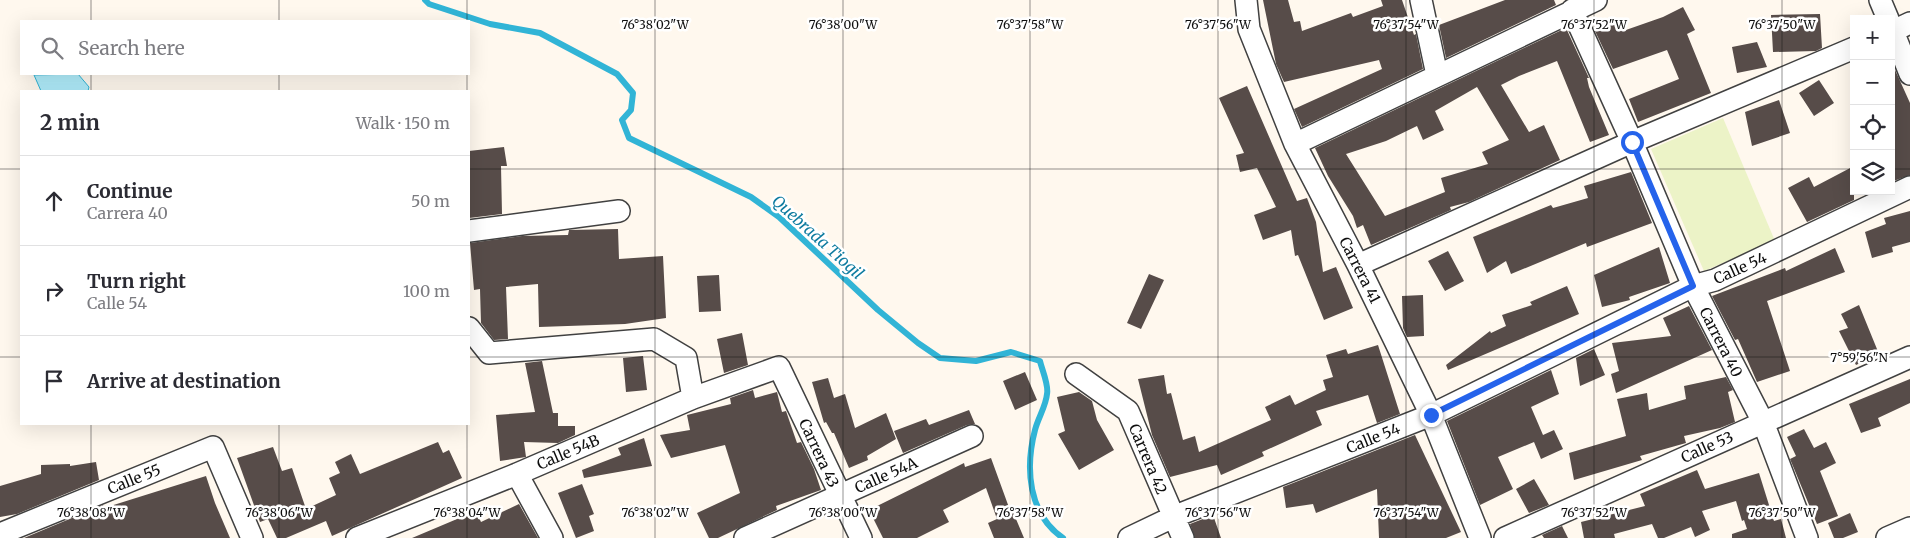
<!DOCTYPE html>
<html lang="en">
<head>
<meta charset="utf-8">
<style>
	body { margin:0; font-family:Merriweather,serif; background:#f2f2f3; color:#2b2b33 }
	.controls { position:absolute; right:15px; top:15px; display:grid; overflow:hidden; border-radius:0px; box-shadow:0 5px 20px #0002 }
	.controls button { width:45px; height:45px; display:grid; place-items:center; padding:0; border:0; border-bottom:1px solid #e1e1e2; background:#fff; color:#2b2b33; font:25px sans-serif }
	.stop { position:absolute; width:15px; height:15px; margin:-11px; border:4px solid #2563eb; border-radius:50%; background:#fff }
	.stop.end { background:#2563eb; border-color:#fff; box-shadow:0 1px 5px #0008 }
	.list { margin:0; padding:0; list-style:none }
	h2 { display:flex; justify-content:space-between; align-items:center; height:65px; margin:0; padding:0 20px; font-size:21px }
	h2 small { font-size:16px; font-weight:400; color:#7c7c81 }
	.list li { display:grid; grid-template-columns:32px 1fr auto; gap:15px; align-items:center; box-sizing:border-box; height:90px; padding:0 20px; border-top:1px solid #e1e1e2 }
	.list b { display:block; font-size:19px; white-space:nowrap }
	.list p { margin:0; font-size:16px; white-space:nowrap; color:#7c7c81 }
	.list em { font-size:16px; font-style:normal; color:#7c7c81 }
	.icon { flex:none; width:28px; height:28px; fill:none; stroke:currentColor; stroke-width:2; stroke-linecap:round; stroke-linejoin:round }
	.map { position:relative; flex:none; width:1910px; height:538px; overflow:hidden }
	.search { position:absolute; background:#fff; box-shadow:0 5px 20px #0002; left:20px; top:20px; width:450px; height:55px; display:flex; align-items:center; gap:12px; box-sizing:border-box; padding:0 18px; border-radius:0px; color:#7c7c81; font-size:19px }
	.panel { position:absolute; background:#fff; box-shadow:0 5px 20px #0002; left:20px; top:90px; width:450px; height:335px; border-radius:0px }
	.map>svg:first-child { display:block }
	.pitch { fill:#ecf3c7 }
	.water { fill:#afecfa; stroke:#31b4d6 }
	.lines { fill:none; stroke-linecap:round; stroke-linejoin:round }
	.stream { stroke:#31b4d6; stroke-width:6 }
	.building { fill:#574c49; fill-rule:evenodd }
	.street-casing { stroke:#414141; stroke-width:24 }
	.street { stroke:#fff; stroke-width:21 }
	.route { stroke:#2563eb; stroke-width:6 }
	.ticks { fill:none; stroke:#0e0e0e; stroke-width:1; stroke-opacity:0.45 }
	.labels { text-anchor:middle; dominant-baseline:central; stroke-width:5; stroke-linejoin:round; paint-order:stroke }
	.street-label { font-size:15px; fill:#0e0e0e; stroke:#fff }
	.water-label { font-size:16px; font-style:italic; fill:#0f7ca0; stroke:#fff }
	.ticks-label { font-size:12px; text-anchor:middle; fill:#0e0e0e; stroke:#fff; stroke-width:5; stroke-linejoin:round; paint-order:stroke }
</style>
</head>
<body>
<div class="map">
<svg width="1910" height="538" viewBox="0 0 1910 538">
	<rect width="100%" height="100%" fill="#fff8ee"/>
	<path class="pitch" d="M1723,118L1775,241L1704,271L1651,149Z"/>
	<path class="water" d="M78,74L89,87L88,91H41L34,75Z"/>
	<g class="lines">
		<path class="stream" d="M425,0L429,4L490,24L540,33L617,74L633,93L631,110L622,120L629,138L751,197L779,217L878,310L918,343L940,358L976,361L1011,352L1040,361C1042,370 1049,385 1047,394C1046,406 1038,418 1035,430C1025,468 1028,514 1063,538"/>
	</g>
	<path class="building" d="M1263,0H1288L1294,22L1300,21L1302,31L1351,13L1353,17L1383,6L1381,0H1402L1414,35L1416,34L1423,69L1302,127L1294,109L1382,69L1379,60L1284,82L1276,64Z
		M1505,0H1554L1556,5L1446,58L1439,25Z
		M1683,7L1695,30L1687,34L1711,93L1638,122L1629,99L1679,79L1667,50L1613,69L1595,31L1619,22L1623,31L1663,17Z
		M1820,14L1822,48L1816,51L1773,52L1771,15Z
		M1566,28L1589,78H1587L1589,87L1609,135L1590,142L1557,61L1519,76L1501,85L1529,132L1544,125L1560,160L1469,202L1450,207L1451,210L1371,245L1363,225L1357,228L1353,216L1328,176L1315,148ZM1477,87L1509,140L1482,152L1488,164L1441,178L1445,192L1385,216L1346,154L1386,141L1417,126L1423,140L1444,130L1435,111Z
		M1757,42L1767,67L1737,73L1732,47Z
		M1891,61L1910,103V175L1891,182Z
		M1819,80L1834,103L1814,116L1799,93Z
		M1247,86L1297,201L1307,198L1316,222L1323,272L1336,267L1353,308L1324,320L1298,255L1295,256L1291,230L1263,240L1254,215L1276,207L1257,168L1240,172L1236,155L1244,153L1219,98Z
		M1779,100L1790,133L1752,146L1745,112Z
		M504,147L507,166H501L502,214L469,218V151Z
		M1854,166V200L1807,222L1788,188L1809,177L1814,187Z
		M1631,172L1652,223L1587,247L1586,243L1511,274L1506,261L1487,273L1473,237L1551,205L1553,208L1588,198L1584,186Z
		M1910,211V242L1892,247L1893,252L1872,258L1865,232L1886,224L1884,218Z
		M618,229L619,259L663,256L666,318L625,324L539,327L538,284L506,287L508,339L494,340L481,323L480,289L474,290L470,243L522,236L568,235L569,230Z
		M1659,247L1670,283L1629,297L1630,300L1602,307L1594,275Z
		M1835,248L1845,272L1767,301L1790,371L1757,382L1738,339L1735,340L1712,296L1785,268L1786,271Z
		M1448,251L1464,281L1445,291L1428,261Z
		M1149,274L1164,280L1141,329L1127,323Z
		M719,275L721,311L699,312L697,276Z
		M1567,286L1579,314L1448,370L1446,365L1490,331L1491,333L1506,326L1502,315L1532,305L1530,302Z
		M1423,295L1424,336L1407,337L1403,328L1402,296Z
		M1859,305L1879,354L1856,365L1839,331L1848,328L1841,314Z
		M1689,306L1712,350L1616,393L1611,374L1619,371L1612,343L1671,336L1663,318Z
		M742,333L748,365L724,373L717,339Z
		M1378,345L1400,414L1377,423L1368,395L1316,411L1322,425L1262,452L1264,456L1221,475L1217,465L1170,477L1152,435L1138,379L1164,375L1167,394L1171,393L1183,440L1195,436L1199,452L1271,420L1265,407L1290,395L1295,405L1326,390L1323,380L1333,377L1326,355L1346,349L1348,354Z
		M1594,349L1605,375L1580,386L1576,358Z
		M643,356L647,390L626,392L623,358Z
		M542,361L553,413H558V426H575V435L558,443L524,442L526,457L500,461L496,415L535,412L525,363Z
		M1551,370L1559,394L1531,407L1543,435L1554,430L1563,449L1541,459L1534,442L1498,457L1513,489L1480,505L1447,421Z
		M1025,372L1037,400L1015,410L1003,381Z
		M1726,377L1733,390L1728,392L1735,422L1720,428L1684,436L1686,443L1640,456L1642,460L1574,480L1569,453L1626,436L1617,399L1647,393L1649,410L1686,399L1684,386Z
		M828,378L834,398L845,394L855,428L886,413L896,439L867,456L868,460L849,468L834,433H832L826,422L824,423L812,382Z
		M1910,379V403L1878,418L1881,426L1861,433L1849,404Z
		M753,390L755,398L777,392L782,412L786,411L797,443L801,442L814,469L821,490L776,506L777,510L718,538H709L697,513L740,493L725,445L671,458L660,435L690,430L687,415L731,404L730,398Z
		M1079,392L1092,401L1097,420L1114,450L1079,470L1058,434L1065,431L1057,397Z
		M969,410L975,424L967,425L903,453L894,431L926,419L929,425Z
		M1804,429L1814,448L1826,442L1836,463L1820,471L1838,516L1817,524L1790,459L1796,456L1787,437Z
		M1415,435L1461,532L1446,538H1379L1377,489L1316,513L1313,504L1286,508L1283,487Z
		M644,438L652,466L584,478L582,470L621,455L618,448Z
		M438,442L443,453L449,450L462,478L332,536L326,521L286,538H277L268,519L260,522L237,458L273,447L282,471L292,468L306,509L336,495L329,478L340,473L335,462L351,454L360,474Z
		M991,458L1011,513L1013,512L1024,538H994L988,523L997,519L986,488L943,510L949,522L917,538H883L869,510L964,463L965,467Z
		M96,462L99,480L17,514L0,517V486L41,474V465L70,464V466Z
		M1697,470L1705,489L1759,473L1774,521L1781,519L1786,538H1732V534L1747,529L1744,520L1742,521L1736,501L1702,511L1710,530L1695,537L1691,527L1664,538H1658L1652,524L1614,534L1615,538H1584L1581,522L1645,506L1640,494Z
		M206,476L215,503L230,538H24L103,505L104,508Z
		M1534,479L1549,505L1529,513L1516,489Z
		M582,484L594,514L589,516L594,531L576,538L558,493Z
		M519,504L538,538H412L476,511L481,522Z
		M1850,513L1858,532L1843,538H1834L1828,523Z
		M1213,515L1221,538H1195L1190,524Z
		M1562,526L1568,538H1544L1542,535Z"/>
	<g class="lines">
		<g class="street-casing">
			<path id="street" d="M1246,0L1249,29L1295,144L1358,265L1431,415L1480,538
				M1421,0L1437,75
				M1880,0L1888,19
				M1572,10L1632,142L1693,286L1763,422L1807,538
				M1891,26L1910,74
				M1891,32L1910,23
				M1295,144L1596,0
				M469,231L619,211
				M1358,265L1632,142L1854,48
				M469,328L489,353L654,339L686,358L693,398
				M1076,374L1128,411L1183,538
				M517,474L552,538
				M0,534L213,447L252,538
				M357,538L517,474L693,398L779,367L861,538
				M745,538L972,436
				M1129,538L1173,517L1431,415L1693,286L1715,280L1910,187
				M1505,538L1910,357
				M1887,538L1910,528"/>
		</g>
		<use href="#street" class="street"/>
	</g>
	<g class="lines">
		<path class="route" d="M1431,415L1693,286L1632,142"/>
	</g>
	<path class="ticks" d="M91,0V21M279,0V21M467,0V21M655,0V538M843,0V538M1030,0V538M1218,0V538M1406,0V538M1594,0V538M1782,0V538M91,74V91M279,74V91M467,74V91M0,169H21M469,169H1854M1891,169H1910M0,357H21M469,357H1910M91,424V538M279,424V538M467,424V538"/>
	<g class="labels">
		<g class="street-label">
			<text transform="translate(1740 268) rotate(-24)">Calle 54</text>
			<text transform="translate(1360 270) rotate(63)">Carrera 41</text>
			<text transform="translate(1721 342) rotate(63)">Carrera 40</text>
			<text transform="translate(1373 438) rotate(-22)">Calle 54</text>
			<text transform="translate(1707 447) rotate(-24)">Calle 53</text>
			<text transform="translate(568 452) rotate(-23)">Calle 54B</text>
			<text transform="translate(819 453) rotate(65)">Carrera 43</text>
			<text transform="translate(1148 459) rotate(67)">Carrera 42</text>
			<text transform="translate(886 475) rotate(-24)">Calle 54A</text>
			<text transform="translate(134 479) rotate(-22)">Calle 55</text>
		</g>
		<g class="water-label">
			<text transform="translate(818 237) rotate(42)">Quebrada Tiogil</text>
		</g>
	</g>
	<g class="ticks-label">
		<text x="655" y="29">76°38'02"W</text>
		<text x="843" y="29">76°38'00"W</text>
		<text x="1030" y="29">76°37'58"W</text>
		<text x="1218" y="29">76°37'56"W</text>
		<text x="1406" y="29">76°37'54"W</text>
		<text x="1594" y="29">76°37'52"W</text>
		<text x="1782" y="29">76°37'50"W</text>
		<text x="1859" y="362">7°59'56"N</text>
		<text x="91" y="517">76°38'08"W</text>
		<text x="279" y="517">76°38'06"W</text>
		<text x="467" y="517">76°38'04"W</text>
		<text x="655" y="517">76°38'02"W</text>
		<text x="843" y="517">76°38'00"W</text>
		<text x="1030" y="517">76°37'58"W</text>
		<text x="1218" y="517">76°37'56"W</text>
		<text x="1406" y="517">76°37'54"W</text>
		<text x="1594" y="517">76°37'52"W</text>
		<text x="1782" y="517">76°37'50"W</text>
	</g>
</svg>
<div class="controls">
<button>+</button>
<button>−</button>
<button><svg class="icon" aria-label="locate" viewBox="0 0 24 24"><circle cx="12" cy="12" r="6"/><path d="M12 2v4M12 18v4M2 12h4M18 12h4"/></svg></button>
<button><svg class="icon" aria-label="layers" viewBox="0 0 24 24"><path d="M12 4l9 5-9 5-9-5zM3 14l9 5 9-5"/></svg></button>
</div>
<div class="stop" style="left:1632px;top:142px"></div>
<div class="stop end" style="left:1431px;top:415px"></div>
<div class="search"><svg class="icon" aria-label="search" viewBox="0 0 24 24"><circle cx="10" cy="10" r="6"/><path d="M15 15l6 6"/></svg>Search here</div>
<section class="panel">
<h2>2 min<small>Walk · 150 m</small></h2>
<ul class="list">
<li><svg class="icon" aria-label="ahead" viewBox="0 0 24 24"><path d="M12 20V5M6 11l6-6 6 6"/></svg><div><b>Continue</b><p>Carrera 40</p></div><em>50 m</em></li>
<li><svg class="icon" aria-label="right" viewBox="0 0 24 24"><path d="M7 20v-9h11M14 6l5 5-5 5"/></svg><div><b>Turn right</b><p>Calle 54</p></div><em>100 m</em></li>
<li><svg class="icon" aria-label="arrive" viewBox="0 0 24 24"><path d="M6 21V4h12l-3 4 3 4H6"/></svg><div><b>Arrive at destination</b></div></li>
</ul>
</section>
</div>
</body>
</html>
